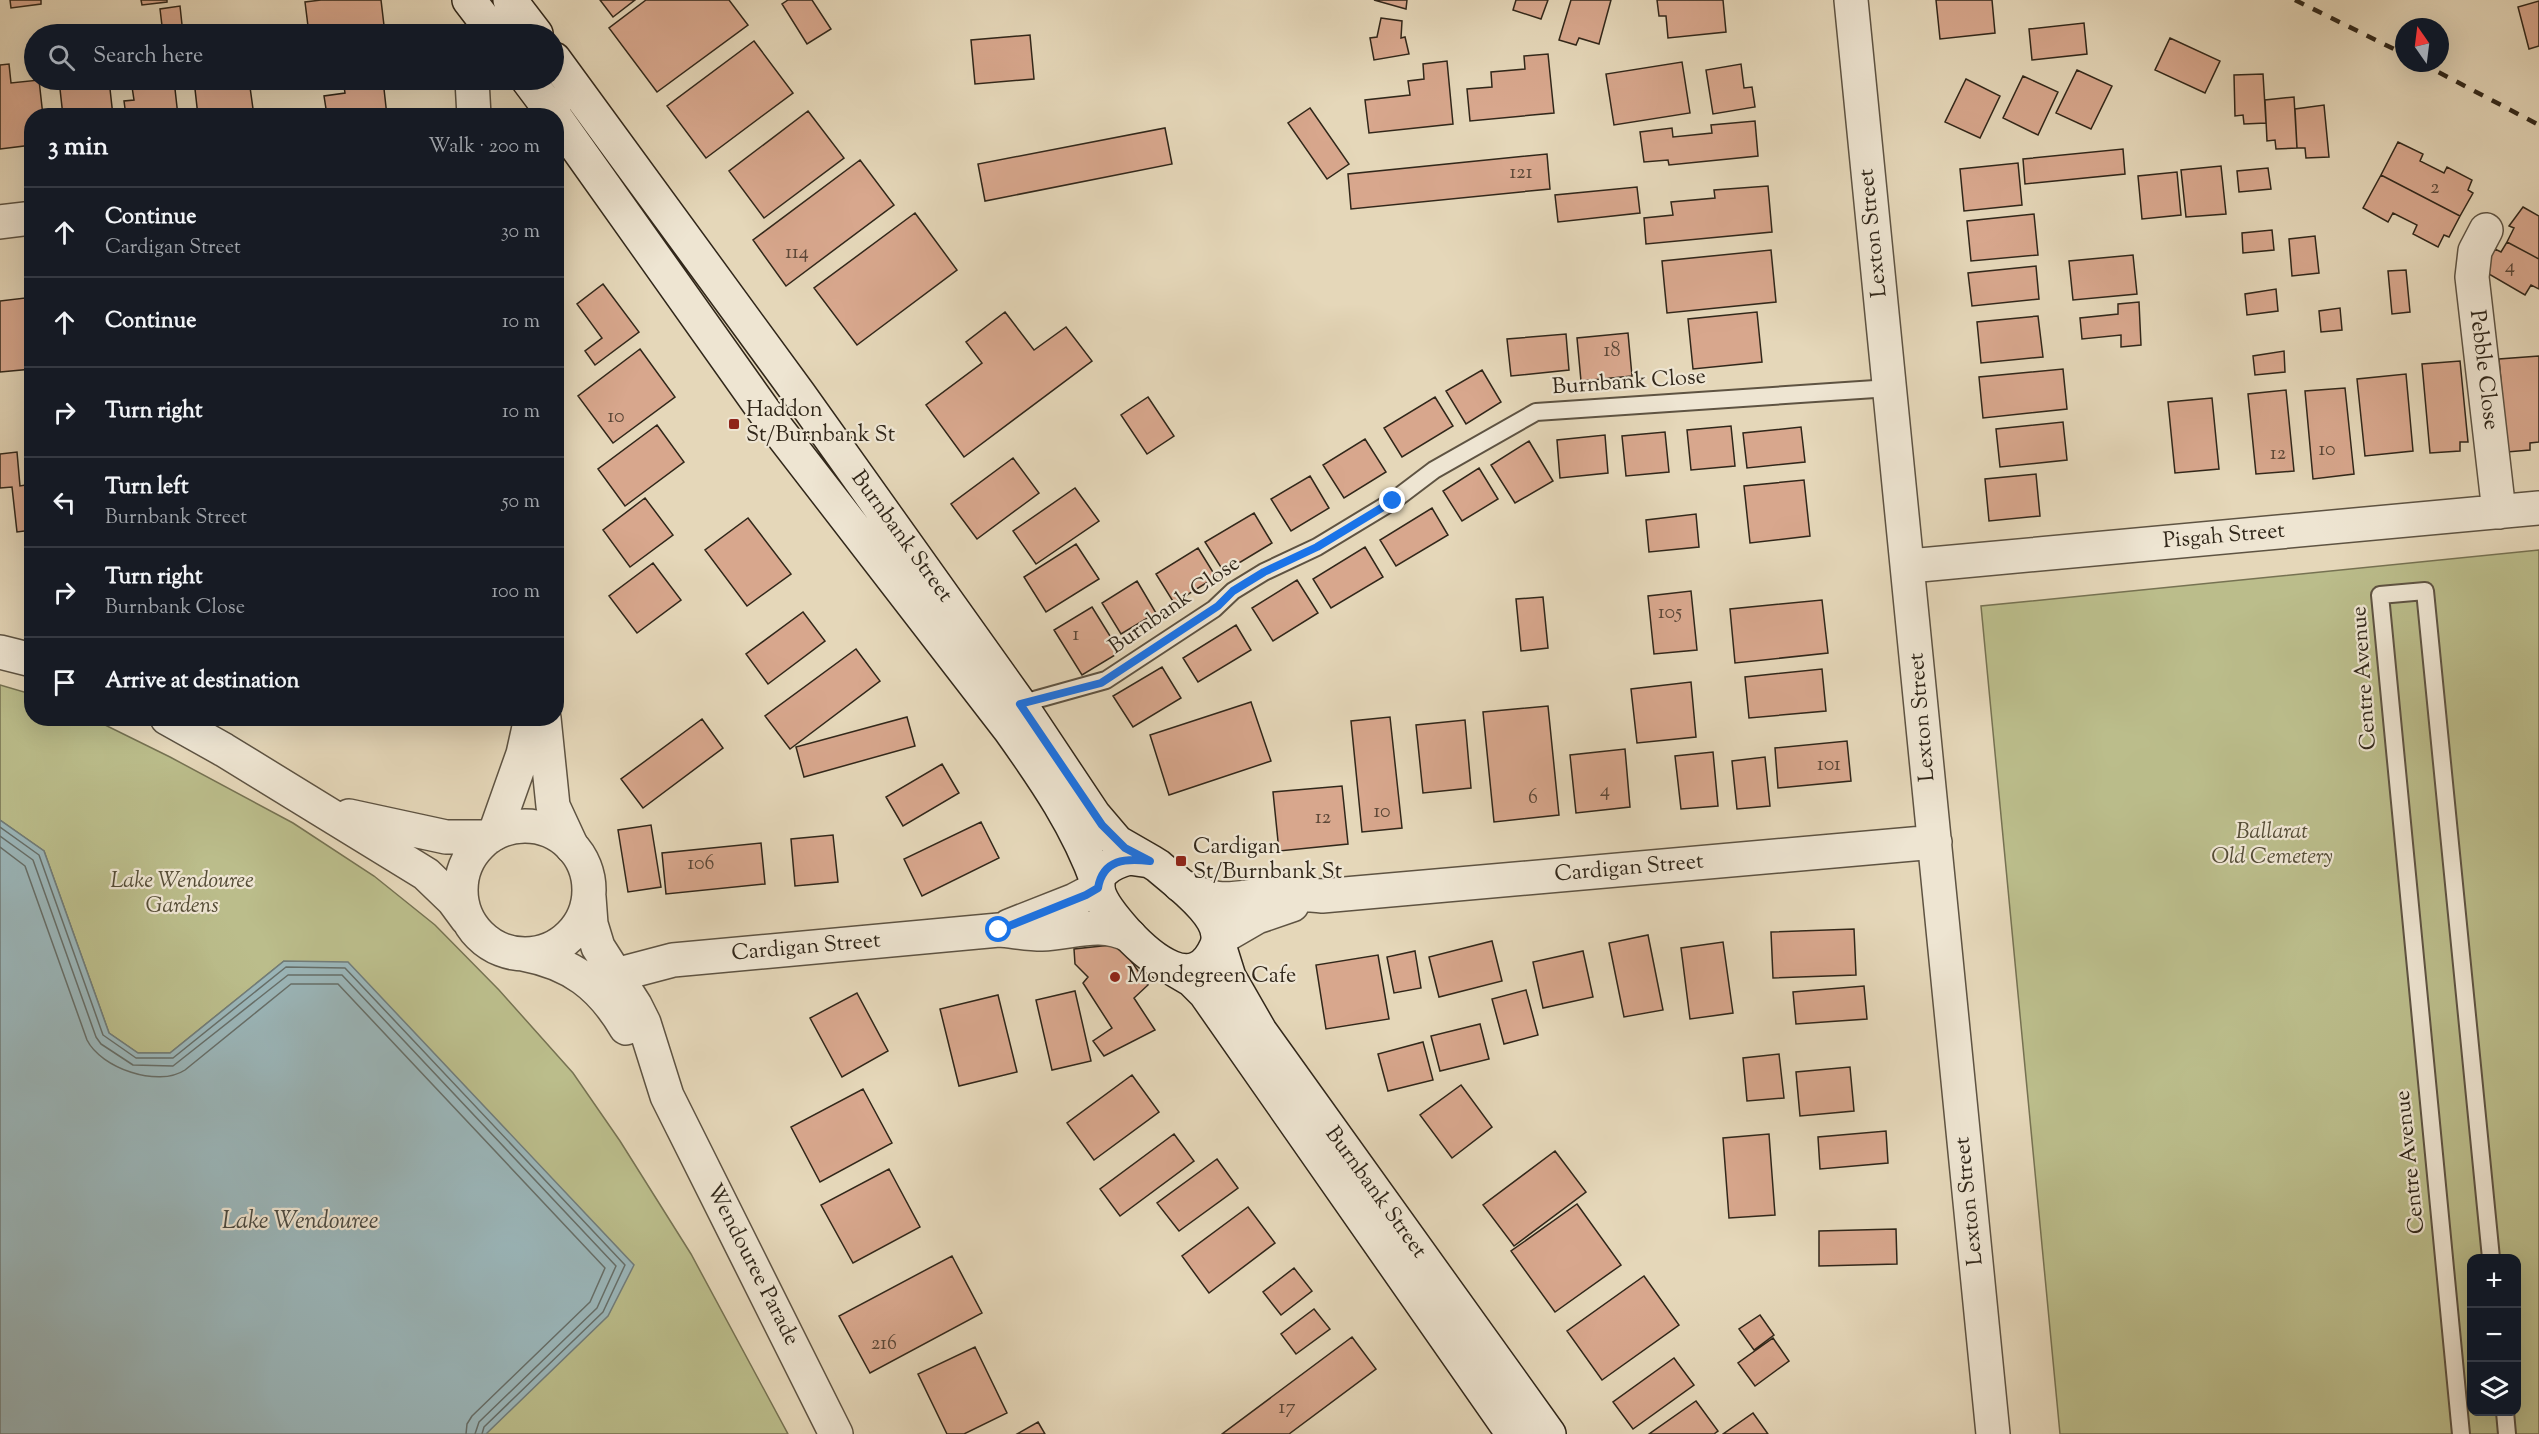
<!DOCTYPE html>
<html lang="en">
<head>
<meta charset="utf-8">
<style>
	body { margin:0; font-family:"Sorts Mill Goudy",serif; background:#242831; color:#f1f3f6 }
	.controls { position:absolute; right:18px; bottom:18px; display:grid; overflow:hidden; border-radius:12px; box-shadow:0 6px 24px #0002 }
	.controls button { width:54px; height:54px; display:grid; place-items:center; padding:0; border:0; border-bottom:2px solid #363941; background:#171b24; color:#f1f3f6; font:30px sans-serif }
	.compass { position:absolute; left:2395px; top:18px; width:54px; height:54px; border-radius:50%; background:#171b24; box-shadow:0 6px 24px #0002; rotate:346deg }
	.stop { position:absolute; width:18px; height:18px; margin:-14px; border:4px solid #1a73e8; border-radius:50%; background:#fff }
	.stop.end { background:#1a73e8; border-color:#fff; box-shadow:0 2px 6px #0008 }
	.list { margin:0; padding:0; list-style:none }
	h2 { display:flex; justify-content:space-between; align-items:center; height:78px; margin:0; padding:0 24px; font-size:26px }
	h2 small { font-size:20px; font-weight:400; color:#9ea1a6 }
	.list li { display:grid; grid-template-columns:39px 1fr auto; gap:18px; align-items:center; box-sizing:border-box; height:90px; padding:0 24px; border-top:2px solid #363941 }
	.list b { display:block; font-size:22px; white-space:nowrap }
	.list p { margin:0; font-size:20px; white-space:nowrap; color:#9ea1a6 }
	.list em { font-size:20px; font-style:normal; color:#9ea1a6 }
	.icon { flex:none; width:33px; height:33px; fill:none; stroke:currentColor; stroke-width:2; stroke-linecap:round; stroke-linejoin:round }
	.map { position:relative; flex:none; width:2539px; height:1434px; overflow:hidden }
	.search { position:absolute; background:#171b24; box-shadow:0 6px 24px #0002; left:24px; top:24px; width:540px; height:66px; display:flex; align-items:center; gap:15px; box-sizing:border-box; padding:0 21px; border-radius:33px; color:#9ea1a6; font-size:22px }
	.panel { position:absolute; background:#171b24; box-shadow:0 6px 24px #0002; left:24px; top:108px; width:540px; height:618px; border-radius:24px }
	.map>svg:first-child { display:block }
	.green { fill:#bbbd8b; stroke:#767252; stroke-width:1.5; fill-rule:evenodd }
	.water { fill:#9bb7bb; stroke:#717d7b; stroke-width:1.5 }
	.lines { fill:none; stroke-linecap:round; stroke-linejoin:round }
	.shore { stroke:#666f6a; stroke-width:1.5 }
	.building { fill:#d8a78d; stroke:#31271a; stroke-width:1.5 }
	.service-casing { stroke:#5e5342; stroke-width:20 }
	.minor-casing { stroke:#5e5342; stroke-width:36 }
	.tertiary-casing { stroke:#5e5342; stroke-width:36 }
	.secondary-casing { stroke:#31271a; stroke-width:36 }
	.service { stroke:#eee5d2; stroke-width:16 }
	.minor { stroke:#eee5d2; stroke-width:33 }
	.tertiary { stroke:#eee5d2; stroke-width:33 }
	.secondary { stroke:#eee5d2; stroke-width:33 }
	.rail { stroke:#31271a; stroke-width:4.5; stroke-dasharray:10 10; stroke-linecap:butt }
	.route { stroke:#1a73e8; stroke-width:8 }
	.poi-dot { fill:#8f2418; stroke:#eee5d2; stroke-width:2 }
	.labels { text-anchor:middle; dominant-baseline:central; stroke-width:4.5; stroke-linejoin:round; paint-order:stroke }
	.number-label { font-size:20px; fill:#5b4737 }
	.street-label { font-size:22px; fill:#31271a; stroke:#eee5d2 }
	.poi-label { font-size:22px; fill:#31271a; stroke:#eee5d2; text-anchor:start }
	.park-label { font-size:22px; font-style:italic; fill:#544c36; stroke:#eee5d2 }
	.water-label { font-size:24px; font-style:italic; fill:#4c4b42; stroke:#eee5d2 }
</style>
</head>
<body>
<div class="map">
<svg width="2539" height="1434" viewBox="0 0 2539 1434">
	<rect width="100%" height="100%" fill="#e5d7b9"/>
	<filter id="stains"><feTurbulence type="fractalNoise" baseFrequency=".00333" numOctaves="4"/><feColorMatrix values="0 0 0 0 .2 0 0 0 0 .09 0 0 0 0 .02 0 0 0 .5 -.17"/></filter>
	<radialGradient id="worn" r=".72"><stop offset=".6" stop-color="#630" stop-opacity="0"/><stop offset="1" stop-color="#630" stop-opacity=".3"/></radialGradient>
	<path class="green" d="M2539,550V1434H2060L1981,606ZM2472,1258H2516V1412H2472Z
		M0,685L31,694L32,718L93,719L170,757L293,823L374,876L435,925L499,990L573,1073L620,1141L691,1254L788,1434H0L284,961L170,1053H138L109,1033L44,851L0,820Z"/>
	<path class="water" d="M0,820L44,851L109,1033L138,1053H170L284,961L348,962L634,1265L608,1316L486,1434H0Z"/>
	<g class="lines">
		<path class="shore" d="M0,827L39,855L103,1035L136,1058H173L286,967L345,968L625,1265L603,1312L484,1427L482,1434
			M0,836L33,860L96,1037L101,1044L133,1065L173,1066L288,975H342L616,1266L597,1308L479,1422L475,1434
			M0,847L25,866L87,1040C101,1068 158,1088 185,1070L291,984H338L605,1268L590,1302L472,1416L467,1424L466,1434"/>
	</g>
	<path class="building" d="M10,0H41V4L11,8Z
		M141,0H167V2L142,5Z
		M321,0H381L385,34H309L305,2Z
		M600,0H635L613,17Z
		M646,0H729L748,25L657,92L609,28Z
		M788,0H812L831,29L807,44L782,4Z
		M1374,0H1407L1406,9Z
		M1516,0H1548L1541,19L1513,10Z
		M1571,0H1611L1599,44L1579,38L1576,45L1559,40Z
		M1657,0H1723L1726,32L1668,38L1666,16H1659Z
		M1936,0H1992L1995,33L1940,39Z
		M2539,1V46L2529,49L2518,7Z
		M180,6L183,34H163L160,9Z
		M1381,18L1402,21L1401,38L1405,37L1409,54L1374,60L1370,38L1377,37Z
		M2084,23L2087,54L2032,60L2029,29Z
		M1030,35L1034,79L975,84L971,40Z
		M2170,38L2220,61L2205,93L2155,70Z
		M754,41L793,93L706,158L667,106Z
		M1548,54L1554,113L1470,121L1467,89L1492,87L1491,72L1525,69L1524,56Z
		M1447,61L1453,124L1369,133L1365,100L1410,95L1408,81L1424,79L1423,64Z
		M1682,62L1690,113L1614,125L1606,74Z
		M9,64L11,83L39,80L43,116H32V145L0,149V65Z
		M1741,64L1744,88L1752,87L1755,107L1713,114L1706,70Z
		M2077,70L2112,86L2091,129L2056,113Z
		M2263,74L2266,123L2244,124L2243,115L2235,116L2234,75Z
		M2023,76L2058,92L2038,135L2003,118Z
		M1966,79L2000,96L1980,138L1945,122Z
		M59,80H109L113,116H63Z
		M131,80H174L178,116H126L124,101L134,100Z
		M194,80H249L254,116H198Z
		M343,80H383L387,116H318L327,115L324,96L345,93Z
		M2294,97L2297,148L2276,149L2275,140L2267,141L2265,100Z
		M2324,105L2329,157L2306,158L2305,148H2297L2295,109Z
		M1310,108L1349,164L1327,179L1288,123Z
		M808,111L844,158L764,218L729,171Z
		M1755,121L1758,156L1669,165L1668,160L1644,162L1640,132L1672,128L1673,137L1712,133L1711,125Z
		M1165,128L1172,164L985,201L978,164Z
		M2398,142L2423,154L2420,161L2444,173L2447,167L2472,180L2468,190L2473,193L2460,216L2381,175Z
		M2123,149L2125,174L2025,184L2023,159Z
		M1547,154L1550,189L1351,209L1348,174Z
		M860,160L894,205L786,286L753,240Z
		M2018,163L2022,205L1964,211L1960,169Z
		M2221,166L2226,214L2186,217L2181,170Z
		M2268,168L2271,189L2239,192L2237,171Z
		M2177,172L2181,215L2142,219L2138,176Z
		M2381,175L2460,216L2449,237L2444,235L2438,247L2413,234L2417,225L2393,213L2388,222L2363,208Z
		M1768,186L1772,232L1646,244L1644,218L1673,215L1671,202L1715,198L1714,190Z
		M1637,187L1640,213L1558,222L1555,195Z
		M2523,207L2539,216V259L2507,242L2514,228L2509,226Z
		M915,213L957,270L857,345L814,288Z
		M2034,214L2038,255L1971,261L1967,221Z
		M2272,230L2274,250L2243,253L2242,233Z
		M2315,236L2319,273L2292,276L2289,239Z
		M2507,242L2539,259V289L2531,285L2525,295L2482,270L2495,249L2501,252Z
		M1771,250L1776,302L1667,313L1662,261Z
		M2133,255L2137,294L2073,300L2069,261Z
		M2036,266L2039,299L1972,306L1968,273Z
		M2406,270L2410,312L2392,314L2388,271Z
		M603,284L639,332L595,365L585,351L602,338L577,304Z
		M2276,289L2278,311L2247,315L2245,294Z
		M25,298L32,369L0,372V301Z
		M2139,302L2141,345L2121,347V335L2082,339L2080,318L2118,314V304Z
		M2340,308L2342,330L2321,332L2319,311Z
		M1005,312L1034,350L1066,327L1092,361L964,457L926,405L982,363L966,342Z
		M1757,312L1762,362L1693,369L1688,319Z
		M2038,316L2043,357L1981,363L1977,322Z
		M1628,333L1632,376L1581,381L1577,338Z
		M1566,334L1569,370L1511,376L1507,339Z
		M640,349L675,397L613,443L578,396Z
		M2284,351L2285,372L2255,375L2253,356Z
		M2539,356V442L2530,443V450L2507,452L2499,359Z
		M2460,361L2468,442H2460V451L2430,453L2422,364Z
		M2063,369L2067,409L1983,418L1979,377Z
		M1482,370L1501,402L1466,424L1446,391Z
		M2406,374L2413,451L2365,456L2357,379Z
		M2345,388L2354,474L2313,479L2305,391Z
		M2286,390L2294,471L2256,474L2248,394Z
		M1148,397L1174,436L1147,454L1121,415Z
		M1435,397L1453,426L1402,457L1384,428Z
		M2212,398L2219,469L2175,473L2168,402Z
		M2063,422L2067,460L2000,467L1996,429Z
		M657,425L684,462L625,506L598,469Z
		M1731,426L1735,466L1691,470L1687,430Z
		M1801,427L1805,462L1747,468L1743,433Z
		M1665,432L1669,472L1626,476L1622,436Z
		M1605,435L1608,473L1560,478L1557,440Z
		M1365,439L1386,472L1344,498L1323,465Z
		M1529,441L1553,481L1515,503L1491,465Z
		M17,452L20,486L32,484V530L17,532L12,487L0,488V454Z
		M1013,458L1039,493L977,539L951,504Z
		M1479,468L1498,499L1462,521L1443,491Z
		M2036,474L2040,516L1989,521L1985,479Z
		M1310,476L1329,508L1291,531L1271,499Z
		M1804,480L1810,536L1750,543L1744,486Z
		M1075,488L1099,521L1036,564L1013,531Z
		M645,498L673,535L630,567L603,530Z
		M1432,508L1448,535L1396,566L1380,540Z
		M1254,513L1272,543L1224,572L1205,542Z
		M1696,514L1699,547L1649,552L1646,520Z
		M748,518L791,574L747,606L705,550Z
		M1076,544L1099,579L1046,612L1024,577Z
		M1365,547L1383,577L1331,608L1313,579Z
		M1198,548L1216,577L1174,603L1156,574Z
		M653,563L681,600L637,633L609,596Z
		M1297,580L1318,613L1273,641L1252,608Z
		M1137,581L1156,613L1121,634L1102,603Z
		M1691,591L1697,650L1654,654L1648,596Z
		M1543,597L1548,648L1521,651L1516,599Z
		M1822,600L1828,653L1735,663L1730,609Z
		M1092,607L1120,652L1082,675L1054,630Z
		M803,612L825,641L768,684L746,654Z
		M1236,625L1251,650L1198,682L1183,658Z
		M856,649L880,681L790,749L765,716Z
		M1162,667L1181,698L1133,727L1113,696Z
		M1822,669L1826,711L1749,718L1745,677Z
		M1691,682L1696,737L1637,743L1631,689Z
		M1251,702L1271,761L1169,795L1150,735Z
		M1548,706L1559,815L1494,822L1483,712Z
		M907,717L915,746L804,777L796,747Z
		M1390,717L1402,828L1362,832L1351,721Z
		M702,719L723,748L643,808L621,779Z
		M1465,720L1471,788L1423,793L1416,725Z
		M1847,741L1851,781L1778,788L1775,748Z
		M1625,749L1630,807L1576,813L1570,755Z
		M1713,752L1718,806L1681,809L1675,756Z
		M1765,757L1770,806L1737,809L1732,761Z
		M942,764L959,793L903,826L886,797Z
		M1342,786L1348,844L1279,851L1273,792Z
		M981,822L999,858L922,896L904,859Z
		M651,825L661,887L628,892L618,830Z
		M833,835L838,882L795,886L791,839Z
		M761,843L765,884L666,894L662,853Z
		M1854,929L1856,975L1773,978L1771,932Z
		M1648,935L1663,1010L1624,1017L1609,943Z
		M1492,941L1502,981L1439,997L1429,957Z
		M1723,942L1733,1013L1690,1019L1681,948Z
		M1111,945L1124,951L1148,985L1134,998L1155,1030L1104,1056L1093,1041L1112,1028L1083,983L1088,977L1075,964L1074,949Z
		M1415,951L1421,988L1394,993L1387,957Z
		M1583,951L1593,997L1543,1008L1533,962Z
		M1378,955L1389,1019L1326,1029L1316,965Z
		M1864,986L1867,1019L1796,1024L1793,992Z
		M1526,990L1538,1035L1504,1044L1492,999Z
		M1075,991L1091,1061L1052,1070L1036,1000Z
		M857,993L888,1051L842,1077L810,1018Z
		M998,995L1017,1072L959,1086L940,1009Z
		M1480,1024L1489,1059L1440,1071L1431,1036Z
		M1423,1042L1433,1080L1388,1091L1378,1054Z
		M1779,1054L1784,1098L1747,1101L1743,1058Z
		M1850,1067L1854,1111L1800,1116L1796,1072Z
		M1132,1075L1159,1112L1094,1160L1067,1123Z
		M1461,1085L1492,1127L1452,1158L1420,1115Z
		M863,1089L892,1143L820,1182L791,1127Z
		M1886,1131L1888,1163L1820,1169L1818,1137Z
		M1174,1134L1194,1161L1120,1216L1100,1189Z
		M1769,1134L1775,1215L1729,1218L1723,1138Z
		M1555,1151L1586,1192L1514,1246L1483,1205Z
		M1217,1159L1238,1188L1179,1231L1157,1203Z
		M889,1169L920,1227L853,1263L821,1205Z
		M1577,1204L1621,1265L1555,1312L1511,1251Z
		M1248,1207L1275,1243L1209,1293L1182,1256Z
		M1896,1229L1897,1264L1819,1266V1231Z
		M952,1256L982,1313L870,1373L839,1316Z
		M1294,1268L1312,1291L1281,1315L1263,1292Z
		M1644,1276L1679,1325L1602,1380L1567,1331Z
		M1314,1309L1330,1329L1296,1354L1281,1334Z
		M1760,1315L1774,1335L1754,1350L1739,1329Z
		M1352,1337L1376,1369L1289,1434H1222Z
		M1773,1338L1789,1361L1755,1386L1738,1363Z
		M975,1347L1007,1413L964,1434H947L918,1374Z
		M1674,1358L1694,1385L1633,1429L1613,1402Z
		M1696,1401L1718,1431L1714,1434H1649Z
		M1753,1413L1768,1434H1723Z
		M1038,1422L1045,1434H1017Z"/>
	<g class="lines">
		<g class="service-casing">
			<path id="service" d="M1020,704L1106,680L1214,609L1233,591L1264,572L1317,547L1393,501L1434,470L1536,412L1890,388
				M2505,1412L2507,1434
				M2461,1434L2380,595L2425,591L2491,1258"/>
		</g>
		<g class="minor-casing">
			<path id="minor" d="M1851,0L1993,1434
				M472,80L474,116
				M0,222L32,218
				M2486,230L2475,251L2472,277L2499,512
				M1909,566L2539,508
				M544,718L553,806L572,847
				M495,833L523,754L531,718
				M1180,885C1225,909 1235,895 1280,894C1294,893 1308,895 1322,896L1935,842
				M1009,926L1075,900L1098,888
				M1219,939L1257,917L1292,905
				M616,975L673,960L999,930C1013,931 1027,934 1042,934C1073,933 1100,920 1130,936"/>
		</g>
		<g class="tertiary-casing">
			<path id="tertiary" d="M0,652L32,660
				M167,718L224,750L426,874L453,900L467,919
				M349,816L446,837H489
				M461 890a64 64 0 1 1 128 0a64 64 0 1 1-128 0Z
				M589,897L591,924L598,947L635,1005L644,1023L667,1096L836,1434
				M523,954C571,963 601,985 626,1028"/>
		</g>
		<g class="secondary-casing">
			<path id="secondary" d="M469,0L495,34
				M510,0L536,34
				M554,59L799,394L1020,704L1094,815L1117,842L1150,861
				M528,80L555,116
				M556,118L769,418L1010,730C1045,779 1078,827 1098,884
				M1129,858L1150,861L1158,866C1177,883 1229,918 1216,947C1194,996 1150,958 1126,932C1102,905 1075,873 1129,858Z
				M1218,942L1229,977L1260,1031L1549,1434
				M1175,970L1192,980L1205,993L1513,1434"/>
		</g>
		<use href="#service" class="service"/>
		<use href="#minor" class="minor"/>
		<use href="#tertiary" class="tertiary"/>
		<use href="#secondary" class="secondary"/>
		<path class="rail" d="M2295,0L2404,54
			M2421,63L2539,125"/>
	</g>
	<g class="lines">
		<path class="route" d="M999,930L1086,895L1098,888C1103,859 1126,858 1150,861L1125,848L1102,825L1020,704L1101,683L1218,606L1233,591L1264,572L1317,547L1393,501"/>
	</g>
	<g class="poi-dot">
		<rect x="728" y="418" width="12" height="12" rx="3"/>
		<rect x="1175" y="855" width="12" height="12" rx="3"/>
		<circle cx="1115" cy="977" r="6"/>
	</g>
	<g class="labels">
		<g class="number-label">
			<text x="1521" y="173">121</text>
			<text x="2435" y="188">2</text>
			<text x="797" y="253">114</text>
			<text x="2510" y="267">4</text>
			<text x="1612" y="351">18</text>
			<text x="616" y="417">10</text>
			<text x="2327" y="450">10</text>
			<text x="2278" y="454">12</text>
			<text x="1670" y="613">105</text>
			<text x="1076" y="635">1</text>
			<text x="1829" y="765">101</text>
			<text x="1605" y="791">4</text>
			<text x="1533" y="798">6</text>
			<text x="1382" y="812">10</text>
			<text x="1323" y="818">12</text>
			<text x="701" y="864">106</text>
			<text x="884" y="1344">216</text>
			<text x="1287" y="1408">17</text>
		</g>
		<g class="street-label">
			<text transform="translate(1874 233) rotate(-96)">Lexton Street</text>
			<text transform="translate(2483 370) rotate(83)">Pebble Close</text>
			<text transform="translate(1629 383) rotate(-4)">Burnbank Close</text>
			<text transform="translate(901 537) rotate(54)">Burnbank Street</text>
			<text transform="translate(2224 537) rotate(-5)">Pisgah Street</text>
			<text transform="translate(1175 606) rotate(-35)">Burnbank Close</text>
			<text transform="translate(2365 678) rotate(-94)">Centre Avenue</text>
			<text transform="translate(1923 717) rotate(-95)">Lexton Street</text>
			<text transform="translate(1629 869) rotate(-5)">Cardigan Street</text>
			<text transform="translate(806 948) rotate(-5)">Cardigan Street</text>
			<text transform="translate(2411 1162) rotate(-96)">Centre Avenue</text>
			<text transform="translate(1375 1193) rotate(54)">Burnbank Street</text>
			<text transform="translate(1970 1201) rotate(-96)">Lexton Street</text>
			<text transform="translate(752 1265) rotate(63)">Wendouree Parade</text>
		</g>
		<g class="poi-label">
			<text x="746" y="411">Haddon<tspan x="746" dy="25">St/Burnbank St</tspan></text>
			<text x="1193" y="848">Cardigan<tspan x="1193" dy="25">St/Burnbank St</tspan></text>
			<text x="1127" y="977">Mondegreen Cafe</text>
		</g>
		<g class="park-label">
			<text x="2272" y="833">Ballarat<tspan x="2272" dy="25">Old Cemetery</tspan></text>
			<text x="182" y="882">Lake Wendouree<tspan x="182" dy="25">Gardens</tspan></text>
		</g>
		<g class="water-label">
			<text x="300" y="1222">Lake Wendouree</text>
		</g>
	</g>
	<rect width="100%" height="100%" filter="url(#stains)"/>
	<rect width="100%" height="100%" fill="url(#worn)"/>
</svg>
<div class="controls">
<button>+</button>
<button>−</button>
<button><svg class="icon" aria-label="layers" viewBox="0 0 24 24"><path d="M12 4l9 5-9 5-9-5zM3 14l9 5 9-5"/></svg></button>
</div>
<svg class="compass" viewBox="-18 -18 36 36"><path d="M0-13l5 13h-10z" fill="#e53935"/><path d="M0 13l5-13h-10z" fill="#9ea1a6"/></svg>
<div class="stop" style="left:999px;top:930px"></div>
<div class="stop end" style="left:1393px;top:501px"></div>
<div class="search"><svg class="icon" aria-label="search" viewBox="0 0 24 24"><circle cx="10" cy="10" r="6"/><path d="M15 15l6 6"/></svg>Search here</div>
<section class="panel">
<h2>3 min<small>Walk · 200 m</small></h2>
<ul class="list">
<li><svg class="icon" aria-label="ahead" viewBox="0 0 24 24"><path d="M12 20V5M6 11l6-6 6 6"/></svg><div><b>Continue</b><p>Cardigan Street</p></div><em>30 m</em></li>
<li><svg class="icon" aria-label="ahead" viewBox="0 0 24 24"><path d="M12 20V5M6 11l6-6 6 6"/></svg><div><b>Continue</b></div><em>10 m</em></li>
<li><svg class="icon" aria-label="right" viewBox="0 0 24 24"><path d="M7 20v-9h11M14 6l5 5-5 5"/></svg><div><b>Turn right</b></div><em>10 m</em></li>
<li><svg class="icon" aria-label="left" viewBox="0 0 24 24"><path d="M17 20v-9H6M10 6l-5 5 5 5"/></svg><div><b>Turn left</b><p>Burnbank Street</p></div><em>50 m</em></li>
<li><svg class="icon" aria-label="right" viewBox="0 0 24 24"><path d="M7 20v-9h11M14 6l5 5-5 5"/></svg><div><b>Turn right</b><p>Burnbank Close</p></div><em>100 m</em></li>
<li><svg class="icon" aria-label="arrive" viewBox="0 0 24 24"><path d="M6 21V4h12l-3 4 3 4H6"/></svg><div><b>Arrive at destination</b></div></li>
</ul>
</section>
</div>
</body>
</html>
